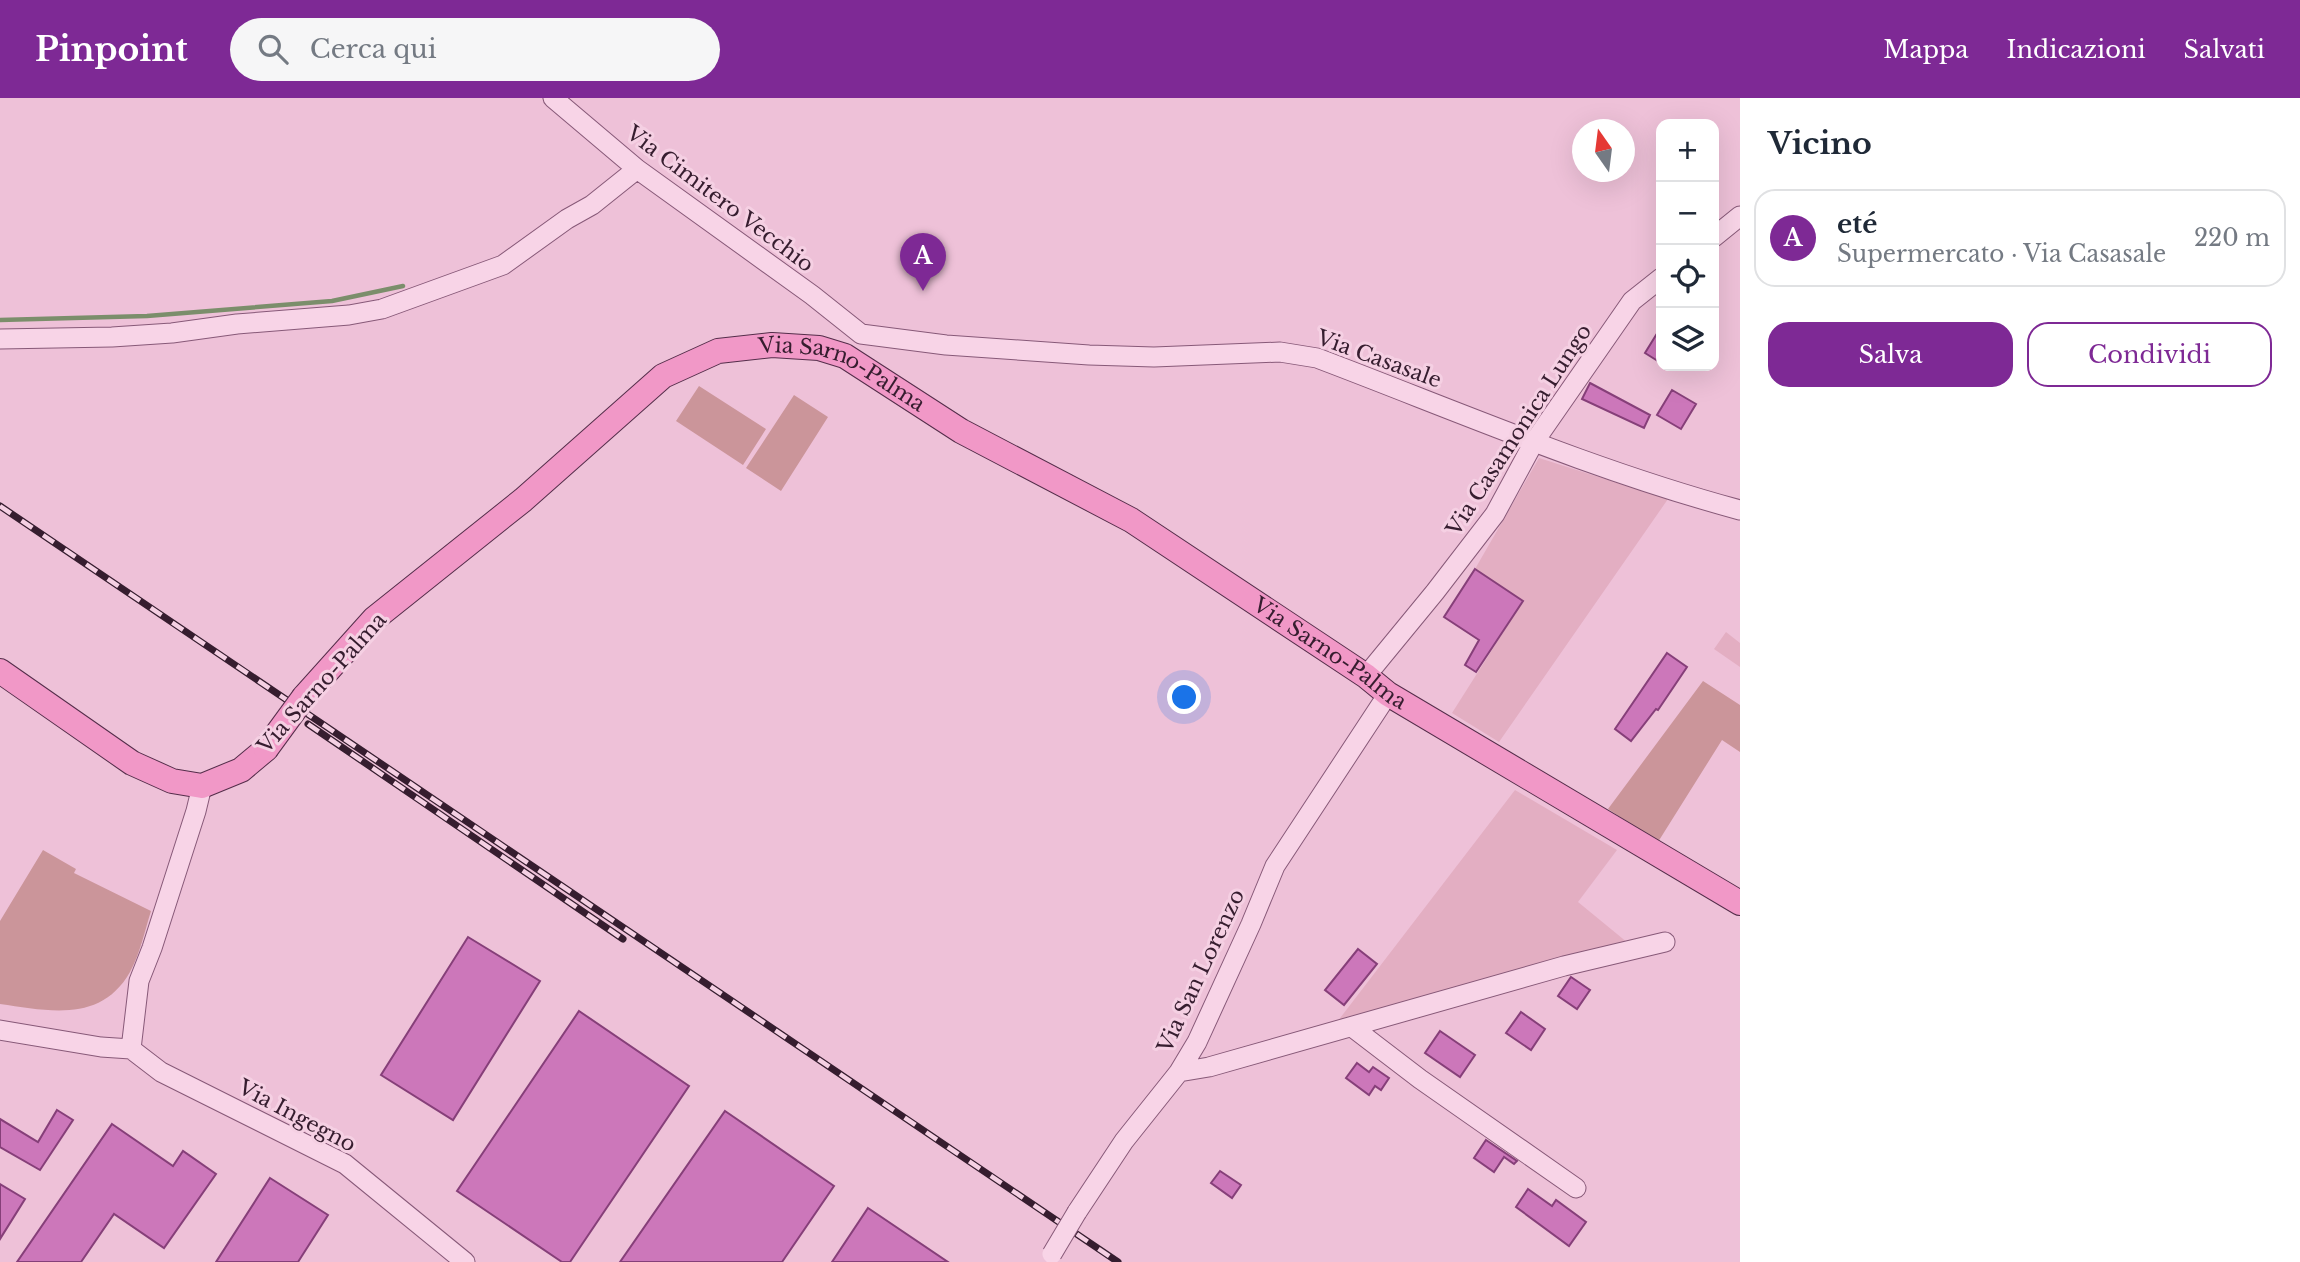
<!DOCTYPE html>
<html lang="it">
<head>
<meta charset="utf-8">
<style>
	body { margin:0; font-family:"Libre Baskerville",serif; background:#f6f6f7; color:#1f2937 }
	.controls { position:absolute; right:21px; top:21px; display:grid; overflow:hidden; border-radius:14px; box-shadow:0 7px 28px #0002 }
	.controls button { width:63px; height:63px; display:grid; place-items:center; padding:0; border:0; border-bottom:2px solid #e0e1e3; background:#fff; color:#1f2937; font:35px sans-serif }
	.compass { position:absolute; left:1572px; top:21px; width:63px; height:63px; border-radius:50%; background:#fff; box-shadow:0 7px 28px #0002; rotate:346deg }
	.you { position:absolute; left:1185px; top:600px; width:24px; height:24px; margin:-18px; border:5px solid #fff; border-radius:50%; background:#1a73e8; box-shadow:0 0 0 10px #1a73e833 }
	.badge { display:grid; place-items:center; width:46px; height:46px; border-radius:50%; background:#7e2995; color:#fff; font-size:23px; font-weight:700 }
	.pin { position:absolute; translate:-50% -58px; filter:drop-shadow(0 2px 4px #0008) }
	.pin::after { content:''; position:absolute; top:37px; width:24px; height:21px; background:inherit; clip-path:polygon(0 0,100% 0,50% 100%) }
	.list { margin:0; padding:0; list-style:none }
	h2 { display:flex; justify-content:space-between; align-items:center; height:91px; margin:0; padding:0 28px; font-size:30px }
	h2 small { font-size:23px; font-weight:400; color:#747a83 }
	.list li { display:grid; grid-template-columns:46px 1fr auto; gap:21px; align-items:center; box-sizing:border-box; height:98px; margin:0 14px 14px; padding:0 14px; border:2px solid #e0e1e3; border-radius:21px }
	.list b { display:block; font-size:26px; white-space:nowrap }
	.list p { margin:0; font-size:23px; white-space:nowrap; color:#747a83 }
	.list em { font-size:23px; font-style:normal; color:#747a83 }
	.actions { display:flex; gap:14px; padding:21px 28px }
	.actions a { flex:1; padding:16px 0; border:2px solid #7e2995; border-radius:21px; text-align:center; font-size:24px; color:#7e2995 }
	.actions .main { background:#7e2995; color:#fff }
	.icon { flex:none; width:38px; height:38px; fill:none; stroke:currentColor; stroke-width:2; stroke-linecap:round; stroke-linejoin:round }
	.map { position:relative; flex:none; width:1740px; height:1164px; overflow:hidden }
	header { display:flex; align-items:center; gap:42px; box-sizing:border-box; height:98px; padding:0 35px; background:#7e2995; color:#fff }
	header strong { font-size:33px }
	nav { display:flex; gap:38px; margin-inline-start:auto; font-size:24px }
	.search { width:490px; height:63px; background:#f6f6f7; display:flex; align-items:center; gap:18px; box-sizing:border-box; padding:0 24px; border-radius:38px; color:#747a83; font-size:26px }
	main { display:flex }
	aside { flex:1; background:#fff }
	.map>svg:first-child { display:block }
	.farmland { fill:#e3aec2 }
	.green { fill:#cb959a }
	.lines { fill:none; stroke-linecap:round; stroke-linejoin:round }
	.stream { stroke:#7b8e6b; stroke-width:4.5 }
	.building { fill:#cc77ba; stroke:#863f79; stroke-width:2 }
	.minor-casing { stroke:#875978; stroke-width:21 }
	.major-casing { stroke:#542d4a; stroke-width:26 }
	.minor { stroke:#f8d4e7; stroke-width:19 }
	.major { stroke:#f198c7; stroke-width:24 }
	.rail-casing { stroke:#361d2f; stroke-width:7 }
	.rail { stroke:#f5d0e3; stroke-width:4.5; stroke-dasharray:13; stroke-linecap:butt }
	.minor-bridge-casing { stroke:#875978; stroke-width:21; stroke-linecap:butt }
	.major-bridge-casing { stroke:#542d4a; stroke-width:26; stroke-linecap:butt }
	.minor-bridge { stroke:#f8d4e7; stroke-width:19 }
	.major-bridge { stroke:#f198c7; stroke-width:24 }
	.labels { text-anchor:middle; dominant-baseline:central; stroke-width:6; stroke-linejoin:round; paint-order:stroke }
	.street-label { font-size:21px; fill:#361d2f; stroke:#f5d0e3 }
</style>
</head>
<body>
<header>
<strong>Pinpoint</strong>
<div class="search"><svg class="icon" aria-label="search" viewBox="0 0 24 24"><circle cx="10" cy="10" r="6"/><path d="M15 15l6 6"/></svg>Cerca qui</div>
<nav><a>Mappa</a><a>Indicazioni</a><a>Salvati</a></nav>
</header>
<main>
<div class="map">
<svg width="1740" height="1164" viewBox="0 0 1740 1164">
	<rect width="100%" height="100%" fill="#eec1d8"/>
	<path class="farmland" d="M1539,360L1668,401L1499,644L1452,615L1523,503L1475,471Z
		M1726,534L1740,545V569L1714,551Z
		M1515,692L1617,752L1578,804L1628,845L1334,928Z"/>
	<path class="green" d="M699,288L766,331L743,367L676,323Z
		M794,297L828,319L781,393L746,370Z
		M1703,583L1740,607V654L1722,642L1658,744L1608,711Z
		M43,752L76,771L74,775L151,813C145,832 140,856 130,874C101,925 49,913 0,906V823Z"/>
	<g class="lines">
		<path class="stream" d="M0,222L147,218L332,203L403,188"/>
	</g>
	<path class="building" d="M1661,229V265L1645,255Z
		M1590,285L1650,317L1644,330L1582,301Z
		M1672,292L1696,306L1681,331L1657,317Z
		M1475,471L1523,503L1476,574L1465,567L1479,542L1444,519Z
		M1667,555L1687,569L1658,612L1656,611L1631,643L1615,631Z
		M468,839L540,883L453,1022L381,977Z
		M1358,851L1377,866L1344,907L1325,892Z
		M1571,879L1590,892L1577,911L1558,898Z
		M579,913L689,988L570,1164H562L457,1093Z
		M1521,914L1545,931L1531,952L1506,935Z
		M1440,933L1475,957L1460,979L1425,955Z
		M1357,965L1369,974L1373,969L1389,980L1381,992L1375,988L1369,997L1346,980Z
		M57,1012L73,1022L40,1072L0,1049V1021L38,1044Z
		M725,1013L834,1088L782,1164H620Z
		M112,1026L173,1068L183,1053L216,1076L164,1150L114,1116L81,1164H17Z
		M1486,1042L1517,1063L1514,1066L1504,1059L1494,1074L1474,1060Z
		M1220,1073L1241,1087L1232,1100L1211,1085Z
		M270,1080L328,1117L298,1164H216Z
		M0,1086L25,1101L0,1141Z
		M1528,1091L1552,1108L1556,1102L1586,1124L1569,1148L1516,1109Z
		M868,1110L948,1164H832Z"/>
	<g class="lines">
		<g class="minor-casing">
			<path id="minor" d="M553,0L637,71L812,197L861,236L946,247L1089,257L1154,259L1280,254L1317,260C1457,313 1595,373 1740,412
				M1714,139L1740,118
				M0,241L112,239L172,235L237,226L349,217L382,211L503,167L567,121L592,107L637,71
				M1366,578L1435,494L1495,416L1534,344L1632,203L1661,180
				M1352,929L1420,981L1576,1090
				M0,932L101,949L131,951L161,974L345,1066L465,1164
				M131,951L139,883L152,850L196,713L202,688
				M1179,974L1209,969L1564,868L1665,844
				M1077,1114L1124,1043L1179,974L1197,944L1251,826L1275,768L1388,596"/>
		</g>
		<g class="major-casing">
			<g id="major">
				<path d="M0,573L132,665L172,683L202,688L241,672L266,651"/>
				<path id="s1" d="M304,599L374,521L523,402L663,278L718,253L772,247L819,250L845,258L961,333L1131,422L1366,578L1388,596L1740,805"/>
			</g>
		</g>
		<use href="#minor" class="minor"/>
		<use href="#major" class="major"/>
		<g class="rail-casing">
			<path id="rail" d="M0,408L1118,1164
				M308,626L623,841"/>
		</g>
		<use href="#rail" class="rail"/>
		<g class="minor-bridge-casing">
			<path id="minor-bridge" d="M1052,1156L1077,1114"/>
		</g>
		<g class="major-bridge-casing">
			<path id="major-bridge" d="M266,651L304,599"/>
		</g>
		<use href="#minor-bridge" class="minor-bridge"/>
		<use href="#major-bridge" class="major-bridge"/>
	</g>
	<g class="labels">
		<g class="street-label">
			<text transform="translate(720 101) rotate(37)">Via Cimitero Vecchio</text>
			<text transform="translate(1379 261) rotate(20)">Via Casasale</text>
			<text stroke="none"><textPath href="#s1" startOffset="674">Via Sarno-Palma</textPath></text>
			<text transform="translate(1519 332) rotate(-57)">Via Casamonica Lungo</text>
			<text stroke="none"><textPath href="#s1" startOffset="1241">Via Sarno-Palma</textPath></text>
			<text transform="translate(322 585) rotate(-48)">Via Sarno-Palma</text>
			<text transform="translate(1201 873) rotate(-65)">Via San Lorenzo</text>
			<text transform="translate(297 1018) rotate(28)">Via Ingegno</text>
		</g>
	</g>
</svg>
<div class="controls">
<button>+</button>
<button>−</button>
<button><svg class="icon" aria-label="locate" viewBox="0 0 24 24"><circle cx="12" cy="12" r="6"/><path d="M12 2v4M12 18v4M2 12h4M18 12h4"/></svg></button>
<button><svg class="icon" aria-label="layers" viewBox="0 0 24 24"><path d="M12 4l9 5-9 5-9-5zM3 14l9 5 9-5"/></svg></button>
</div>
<svg class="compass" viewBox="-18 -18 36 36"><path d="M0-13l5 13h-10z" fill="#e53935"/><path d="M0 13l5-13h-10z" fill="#747a83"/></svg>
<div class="you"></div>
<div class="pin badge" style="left:923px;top:193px">A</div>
</div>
<aside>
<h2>Vicino<small></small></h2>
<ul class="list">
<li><span class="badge">A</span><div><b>eté</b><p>Supermercato · Via Casasale</p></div><em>220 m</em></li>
</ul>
<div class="actions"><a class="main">Salva</a><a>Condividi</a></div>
</aside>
</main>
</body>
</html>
